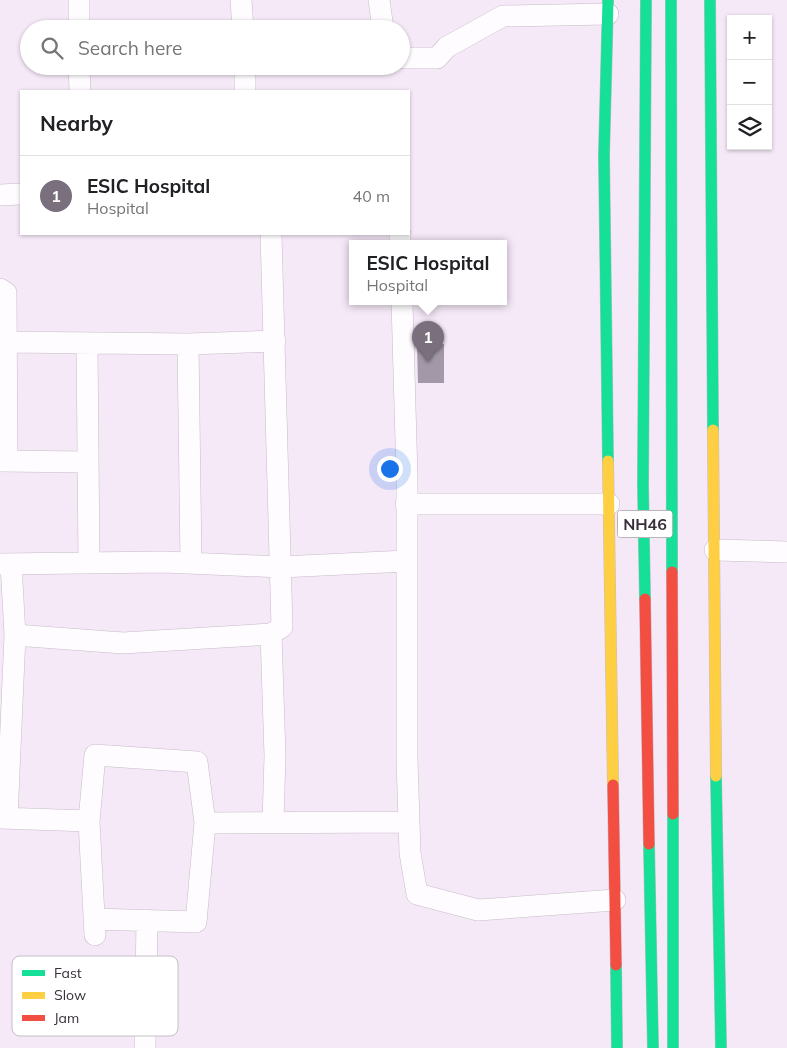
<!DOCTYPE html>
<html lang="en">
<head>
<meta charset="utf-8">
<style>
	body { margin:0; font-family:Mulish,sans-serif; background:#f2f2f2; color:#202124 }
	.controls { position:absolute; right:15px; top:15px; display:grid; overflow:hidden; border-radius:0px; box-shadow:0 1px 4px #0004 }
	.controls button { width:45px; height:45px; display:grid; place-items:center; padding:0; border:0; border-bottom:1px solid #e0e0e0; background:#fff; color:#202124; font:25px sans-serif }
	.you { position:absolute; left:389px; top:468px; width:18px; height:18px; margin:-12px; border:4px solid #fff; border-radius:50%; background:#1a73e8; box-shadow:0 0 0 8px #1a73e833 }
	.badge { display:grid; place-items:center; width:32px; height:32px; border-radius:50%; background:#7a6f7c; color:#fff; font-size:16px; font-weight:700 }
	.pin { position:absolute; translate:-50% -41px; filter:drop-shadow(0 1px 2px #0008) }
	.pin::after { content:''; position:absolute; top:26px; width:18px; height:15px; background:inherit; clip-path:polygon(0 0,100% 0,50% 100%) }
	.popup { position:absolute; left:349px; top:240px; width:158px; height:65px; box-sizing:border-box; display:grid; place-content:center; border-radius:0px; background:#fff; filter:drop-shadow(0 1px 4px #0005); font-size:16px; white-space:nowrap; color:#757577 }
	.popup b { font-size:19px; color:#202124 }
	.popup::after { content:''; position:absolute; left:50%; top:100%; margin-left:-10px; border:10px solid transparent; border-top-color:#fff }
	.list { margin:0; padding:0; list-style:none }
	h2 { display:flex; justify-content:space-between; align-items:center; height:65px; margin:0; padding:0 20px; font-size:21px }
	h2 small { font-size:16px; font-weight:400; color:#757577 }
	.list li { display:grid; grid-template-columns:32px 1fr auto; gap:15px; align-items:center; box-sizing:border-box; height:80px; padding:0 20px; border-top:1px solid #e0e0e0 }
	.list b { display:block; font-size:19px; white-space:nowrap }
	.list p { margin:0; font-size:16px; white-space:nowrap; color:#757577 }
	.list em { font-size:16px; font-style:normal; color:#757577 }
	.icon { flex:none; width:28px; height:28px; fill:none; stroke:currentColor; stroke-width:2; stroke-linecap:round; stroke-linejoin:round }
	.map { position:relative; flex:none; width:787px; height:1048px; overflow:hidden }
	.search { position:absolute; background:#fff; box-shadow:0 1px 4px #0004; left:20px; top:20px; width:390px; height:55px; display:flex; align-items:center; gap:12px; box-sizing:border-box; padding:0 18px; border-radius:28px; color:#757577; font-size:19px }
	.panel { position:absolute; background:#fff; box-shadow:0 1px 4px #0004; left:20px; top:90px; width:390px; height:145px; border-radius:0px }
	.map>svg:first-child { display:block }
	.building { fill:#a298a7 }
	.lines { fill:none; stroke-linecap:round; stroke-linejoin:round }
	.street-casing { stroke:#c6bcc8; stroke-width:22 }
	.fast-casing { stroke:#c6bcc8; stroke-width:12 }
	.slow-casing { stroke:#c6bcc8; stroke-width:12 }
	.jam-casing { stroke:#c6bcc8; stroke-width:12 }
	.street { stroke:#fefcfe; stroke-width:21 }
	.fast { stroke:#16e098; stroke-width:11 }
	.slow { stroke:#ffcf43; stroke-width:11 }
	.jam { stroke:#f24e42; stroke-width:11 }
	.labels { text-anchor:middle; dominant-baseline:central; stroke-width:5; stroke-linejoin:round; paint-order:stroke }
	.shield { fill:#fff; stroke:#736d74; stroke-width:1 }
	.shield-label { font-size:16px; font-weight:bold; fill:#372e39 }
	.key { fill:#fff; stroke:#c3c0c4; stroke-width:1 }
	.key-label { font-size:14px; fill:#372e39 }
</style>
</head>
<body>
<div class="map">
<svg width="787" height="1048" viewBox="0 0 787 1048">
	<rect width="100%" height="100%" fill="#f5e8f7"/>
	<path class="building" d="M417,344H444V383H418Z"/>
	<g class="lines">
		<g class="street-casing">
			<path id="street" d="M241,0L243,29
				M379,0L383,29
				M79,29V0
				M401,58H437L447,47L503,16L608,14
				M79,66L80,91
				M245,91V66
				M0,195L21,194
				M271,234L282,627L271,634L275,756L273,823
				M400,234V243
				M0,289L6,293L7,461
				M402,301L407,477V759L410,853L417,894L478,910L615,900
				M6,342L188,344L275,341
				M87,343L89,563
				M188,344L191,563
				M0,461L86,462
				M406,504H609
				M715,550L787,552
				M0,564L164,562L281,567L406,561
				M11,564L15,635L123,643L271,634
				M0,818L89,821L95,935
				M7,818L15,635
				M89,821L95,755L197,762L205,823
				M94,919L196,922L205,823L409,822
				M145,1048L147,920"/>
		</g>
		<g class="fast-casing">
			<path id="fast" d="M608,0L604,155L608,461
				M671,0L672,572
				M710,0L713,430
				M645,599L643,485L646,0
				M716,776L721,1048
				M673,814V1048
				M649,844L653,1048
				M616,965L617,1048"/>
		</g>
		<g class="slow-casing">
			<path id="slow" d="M713,430L716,776
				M608,461L613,785"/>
		</g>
		<g class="jam-casing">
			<path id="jam" d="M672,572L673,814
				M645,599L649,844
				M613,785L616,965"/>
		</g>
		<use href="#street" class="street"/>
		<use href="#fast" class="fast"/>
		<use href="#slow" class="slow"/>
		<use href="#jam" class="jam"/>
	</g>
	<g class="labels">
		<rect class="shield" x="617.5" y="510.5" width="55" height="27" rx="4"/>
		<g class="shield-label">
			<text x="645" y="524">NH46</text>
		</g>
	</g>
	<rect x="12" y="956" width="166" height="80" rx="8" class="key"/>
	<rect x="22" y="970" width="23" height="6" fill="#16e098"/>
	<rect x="22" y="992" width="23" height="7" fill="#ffcf43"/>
	<rect x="22" y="1015" width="23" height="6" fill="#f24e42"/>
	<g class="key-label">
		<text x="54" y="978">Fast</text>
		<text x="54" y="1000">Slow</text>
		<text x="54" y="1023">Jam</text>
	</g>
</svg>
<div class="controls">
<button>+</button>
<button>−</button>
<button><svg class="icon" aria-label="layers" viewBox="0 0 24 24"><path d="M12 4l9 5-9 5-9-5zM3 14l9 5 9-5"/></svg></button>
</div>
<div class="you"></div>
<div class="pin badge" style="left:428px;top:362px">1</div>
<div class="popup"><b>ESIC Hospital</b>Hospital</div>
<div class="search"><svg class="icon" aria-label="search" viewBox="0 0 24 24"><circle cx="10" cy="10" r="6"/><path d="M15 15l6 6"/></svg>Search here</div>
<section class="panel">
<h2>Nearby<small></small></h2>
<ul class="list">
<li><span class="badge">1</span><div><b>ESIC Hospital</b><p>Hospital</p></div><em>40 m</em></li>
</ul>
</section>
</div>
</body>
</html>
